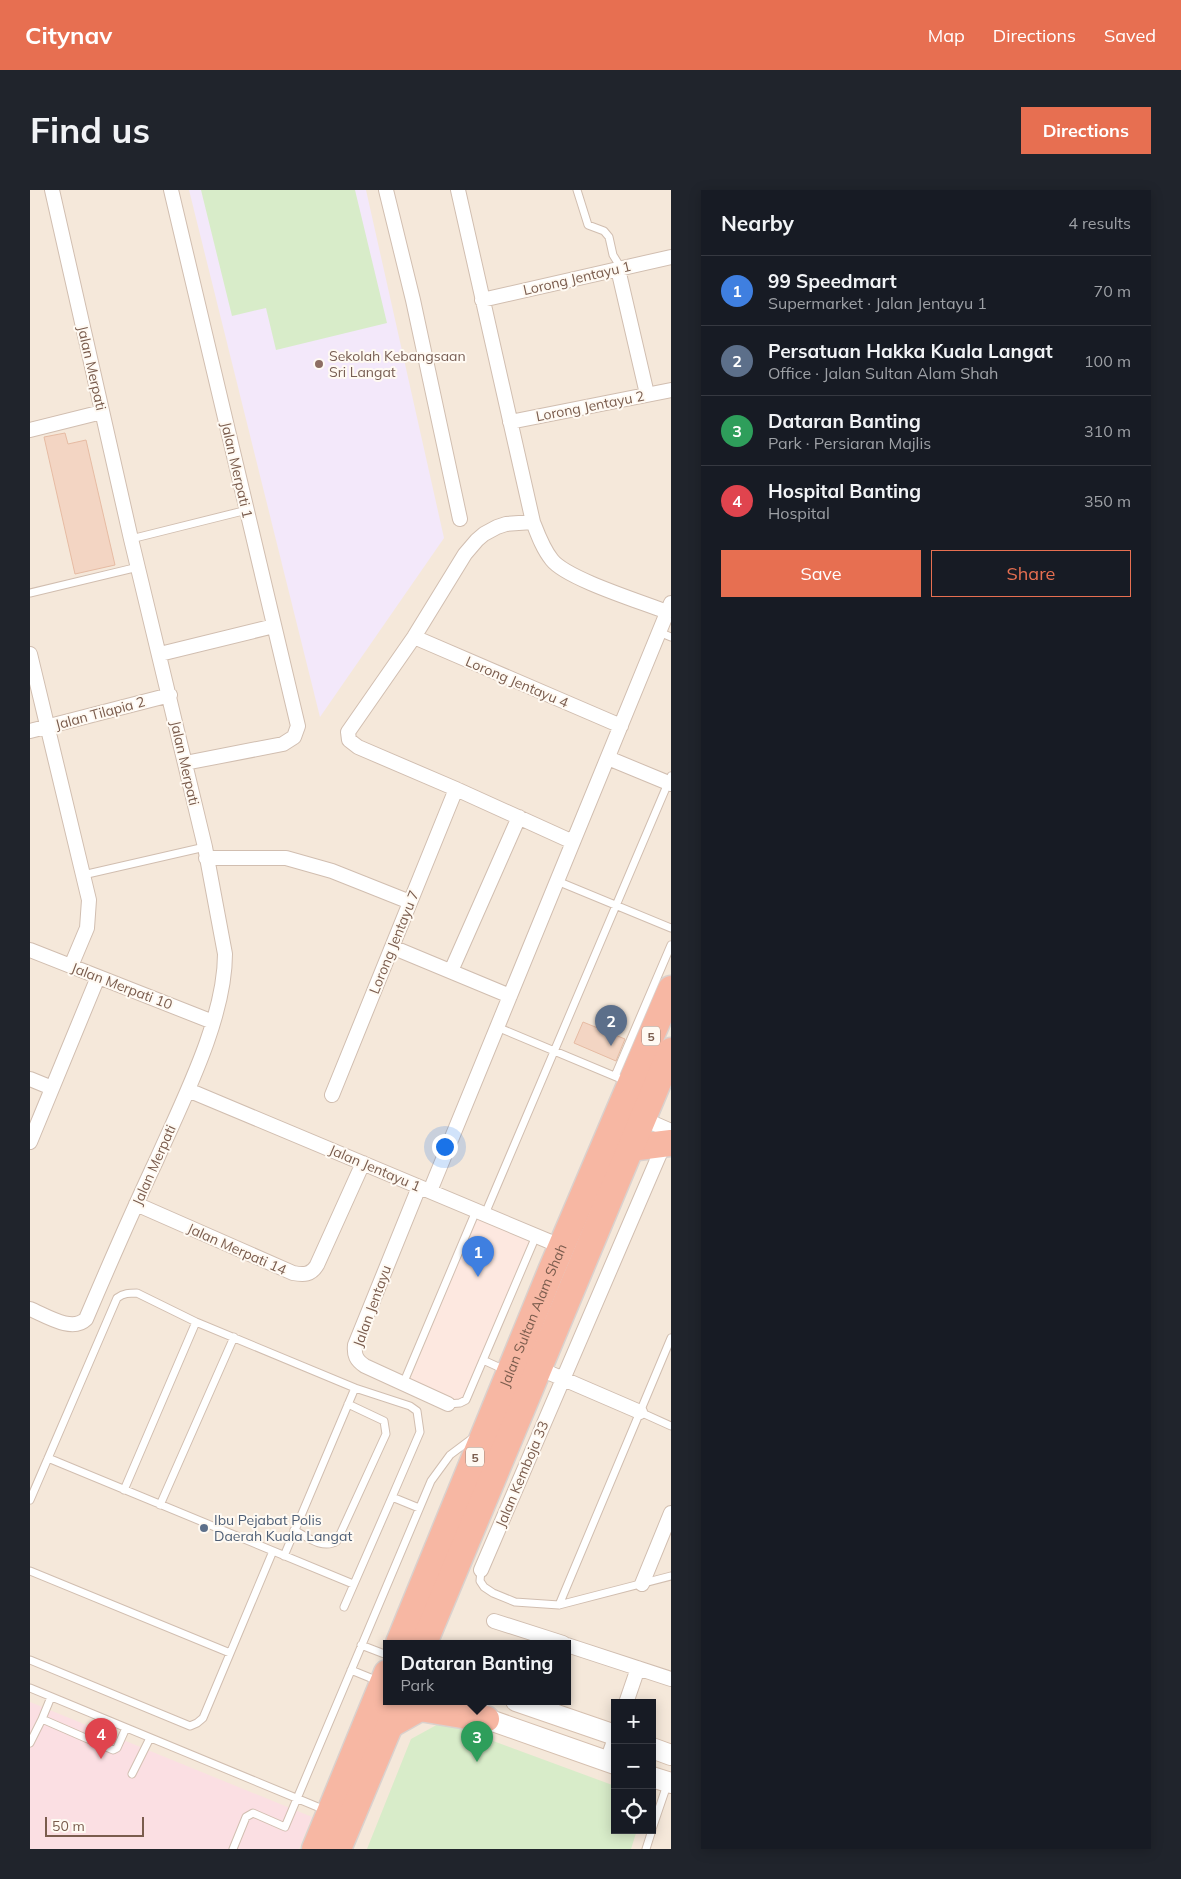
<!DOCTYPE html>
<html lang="en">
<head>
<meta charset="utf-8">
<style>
	body { margin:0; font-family:Mulish,sans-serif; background:#20242c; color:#f1f3f6 }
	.controls { position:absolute; right:15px; bottom:15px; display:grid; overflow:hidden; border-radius:0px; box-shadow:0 2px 12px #0003 }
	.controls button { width:45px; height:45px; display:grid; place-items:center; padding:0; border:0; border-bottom:1px solid #363941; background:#171b24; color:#f1f3f6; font:25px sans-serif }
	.scale { position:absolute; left:15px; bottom:12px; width:99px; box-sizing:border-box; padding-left:5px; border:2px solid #7a5c4d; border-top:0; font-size:14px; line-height:18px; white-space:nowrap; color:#7a5c4d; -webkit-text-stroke:4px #fffaf3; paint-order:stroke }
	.you { position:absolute; left:414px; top:956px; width:18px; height:18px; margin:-12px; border:4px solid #fff; border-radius:50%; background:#1a73e8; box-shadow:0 0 0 8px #1a73e833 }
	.badge { display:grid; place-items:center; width:32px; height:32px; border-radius:50%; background:#e76f51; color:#fff; font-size:16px; font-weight:700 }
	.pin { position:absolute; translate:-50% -41px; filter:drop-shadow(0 1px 2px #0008) }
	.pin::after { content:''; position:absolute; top:26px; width:18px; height:15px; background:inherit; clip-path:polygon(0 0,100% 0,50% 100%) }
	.popup { position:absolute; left:353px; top:1450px; width:188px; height:65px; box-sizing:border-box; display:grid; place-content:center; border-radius:0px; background:#171b24; filter:drop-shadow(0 1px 4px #0005); font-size:16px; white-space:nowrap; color:#9ea1a6 }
	.popup b { font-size:19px; color:#f1f3f6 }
	.popup::after { content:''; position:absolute; left:50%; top:100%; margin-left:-10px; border:10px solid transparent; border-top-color:#171b24 }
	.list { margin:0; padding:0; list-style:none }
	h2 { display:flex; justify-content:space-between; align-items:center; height:65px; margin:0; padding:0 20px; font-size:21px }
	h2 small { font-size:16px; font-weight:400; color:#9ea1a6 }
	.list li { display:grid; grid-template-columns:32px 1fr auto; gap:15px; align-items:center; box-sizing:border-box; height:70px; padding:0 20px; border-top:1px solid #363941 }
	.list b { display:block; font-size:19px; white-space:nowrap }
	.list p { margin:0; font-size:16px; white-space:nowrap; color:#9ea1a6 }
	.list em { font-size:16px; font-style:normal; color:#9ea1a6 }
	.actions { display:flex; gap:10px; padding:15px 20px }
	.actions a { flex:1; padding:11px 0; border:1px solid #e76f51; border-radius:0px; text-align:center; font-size:18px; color:#e76f51 }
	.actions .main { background:#e76f51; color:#fff }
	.icon { flex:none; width:28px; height:28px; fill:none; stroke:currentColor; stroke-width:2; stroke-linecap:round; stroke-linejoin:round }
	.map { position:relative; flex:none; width:641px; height:1659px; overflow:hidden; border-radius:0px }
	header { display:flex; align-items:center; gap:30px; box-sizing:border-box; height:70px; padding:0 25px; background:#e76f51; color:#fff }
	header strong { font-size:24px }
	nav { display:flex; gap:28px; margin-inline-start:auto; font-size:18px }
	.intro { display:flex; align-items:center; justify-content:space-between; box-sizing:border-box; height:120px; padding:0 30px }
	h1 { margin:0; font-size:35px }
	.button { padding:12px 22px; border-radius:0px; background:#e76f51; color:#fff; font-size:18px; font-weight:700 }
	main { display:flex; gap:30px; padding:0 30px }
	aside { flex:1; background:#171b24; border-radius:0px; box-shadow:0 2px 12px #0003 }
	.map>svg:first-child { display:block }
	.residential { fill:#f5e8da; fill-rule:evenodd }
	.commercial { fill:#fde8e0 }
	.education { fill:#f3e8fa }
	.medical { fill:#fbdfe3 }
	.green { fill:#d8ecc9 }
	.building { fill:#f3d5c3; stroke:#e6bba3 }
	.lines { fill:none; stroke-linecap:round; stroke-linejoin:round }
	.lane-casing { stroke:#d1beb0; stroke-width:9 }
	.street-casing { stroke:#d1beb0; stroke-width:16 }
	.secondary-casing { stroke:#d6c0b0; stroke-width:22 }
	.highway-casing { stroke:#dad1cd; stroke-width:29 }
	.lane { stroke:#fff; stroke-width:7 }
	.street { stroke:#fff; stroke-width:14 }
	.secondary { stroke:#fff; stroke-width:20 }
	.highway { stroke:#f7b7a3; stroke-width:26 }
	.education-dot { fill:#8d6e63; stroke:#fffaf3; stroke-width:2 }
	.service-dot { fill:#5c6f8a; stroke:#fffaf3; stroke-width:2 }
	.labels { text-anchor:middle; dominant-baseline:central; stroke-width:4; stroke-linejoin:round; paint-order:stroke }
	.shield { fill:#fffaf3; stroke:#a28b7f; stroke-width:1 }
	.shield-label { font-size:12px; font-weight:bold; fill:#7a5c4d }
	.street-label { font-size:14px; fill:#7a5c4d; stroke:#fffaf3 }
	.education-label { font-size:14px; fill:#785e54; stroke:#fffaf3; text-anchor:start }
	.service-label { font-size:14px; fill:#4e5e75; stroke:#fffaf3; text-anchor:start }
</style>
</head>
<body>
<header>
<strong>Citynav</strong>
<nav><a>Map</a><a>Directions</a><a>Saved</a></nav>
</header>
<div class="intro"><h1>Find us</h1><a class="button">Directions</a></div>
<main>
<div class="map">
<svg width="641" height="1659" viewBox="0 0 641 1659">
	<rect width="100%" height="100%" fill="#fdf6ec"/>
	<path class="residential" d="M0,0H641V1659H0ZM357,1453H537V1511H357ZM585,1513H622V1640H585Z"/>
	<path class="commercial" d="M447,1026L501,1048L434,1208L422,1210L379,1192Z"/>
	<path class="education" d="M159,0H336L414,348L290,527Z"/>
	<path class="medical" d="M0,1512L282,1627L269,1659H0Z"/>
	<path class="green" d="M171,0H325L357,133L246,160L236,118L202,126Z
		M412,1532L585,1596V1640H607L601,1659H337L381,1549Z"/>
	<path class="building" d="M35,243L38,254L56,250L85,375L45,384L14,247Z
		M553,832L595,849L586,871L544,853Z"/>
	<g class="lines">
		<g class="lane-casing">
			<path id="lane" d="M547,0L558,35L574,41L579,47L583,65L591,78
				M101,349L217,320
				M0,403L108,377
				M629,442L641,447
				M53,685L175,657
				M527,691L641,738
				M467,837L596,891
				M585,886L641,755
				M455,1024L641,586
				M453,1170L475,1180
				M373,1194L446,1021
				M418,1214L430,1213L436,1210L506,1046
				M610,1222L641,1236
				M18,1268L323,1394
				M94,1300L166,1132
				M0,1310L87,1108C94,1103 99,1103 107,1103L166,1132L325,1198L380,1216L387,1221L390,1242L362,1307L389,1318
				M130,1315L204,1147
				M264,1340C277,1347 293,1360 307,1351L356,1244L354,1231L318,1214
				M254,1366L325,1198
				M451,1380L450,1391L454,1397L463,1403L485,1412L529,1415L641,1386
				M0,1381L200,1463
				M529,1415L641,1148
				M314,1417L362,1307
				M331,1455L357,1465
				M0,1470L160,1536L167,1533L173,1528L243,1361
				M321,1480L348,1491
				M0,1498L295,1620
				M21,1507L12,1529L83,1560L87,1558L96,1538
				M0,1553L12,1529
				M102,1584L120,1548
				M622,1639L637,1595
				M203,1659L216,1627L223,1623L255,1637L401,1291L420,1265L444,1247
				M616,1659L622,1640"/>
		</g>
		<g class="street-casing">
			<path id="street" d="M141,0L268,536L264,547L253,554L155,573
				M356,0L383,110L430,329
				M428,0L503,332C508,345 513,359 522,370C537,389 612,412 637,422
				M588,79L617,204
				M452,110L641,67
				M480,232L641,200
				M0,240L72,222
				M503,332L476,334L467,337L454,344L447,350L435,364L384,447L318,542L319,550L328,557L426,599L543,652
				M384,447L591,536
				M0,464L59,710L57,738L41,776
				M130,464L244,436
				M0,541L140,505
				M578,568L641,594
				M176,668H256L302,681L380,712
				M362,757L480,806
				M0,760L183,832
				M421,781L489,627
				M0,889L22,898
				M158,900L535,1058
				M302,905L426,599
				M609,927L641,941
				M0,952L68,787
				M389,997L325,1155C324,1165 326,1170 335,1176L418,1214
				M400,1001L641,413
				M106,1014L263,1083C274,1085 281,1085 287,1075L333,973
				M0,1119C15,1125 42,1143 56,1129C79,1075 102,1022 127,969C153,910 195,829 195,764L175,657L101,349L22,0
				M508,1178L610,1222
				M451,1380L634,954
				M612,1394L641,1323
				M464,1431L533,1453
				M537,1455L641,1489
				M596,1513L608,1478
				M577,1571L585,1548"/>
		</g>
		<g class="secondary-casing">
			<path id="secondary" d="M486,1511L585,1545
				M443,1524L585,1574
				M622,1558L641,1565
				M622,1587L641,1593"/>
		</g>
		<g class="highway-casing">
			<g id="highway">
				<path d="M600,958L641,953"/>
				<path id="s1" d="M369,1453L521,1081L641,799"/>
				<path d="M394,1453L641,861"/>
				<path d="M360,1535L390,1518L456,1529"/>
				<path d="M285,1659L357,1483"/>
				<path d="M308,1659L370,1511"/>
			</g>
		</g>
		<use href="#lane" class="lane"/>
		<use href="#street" class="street"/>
		<use href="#secondary" class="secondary"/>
		<use href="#highway" class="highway"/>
	</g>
	<circle class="education-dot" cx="289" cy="174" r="5"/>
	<circle class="service-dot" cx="174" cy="1338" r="5"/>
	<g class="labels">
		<g class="shield">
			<rect x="612" y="836.5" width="18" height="19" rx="4"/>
			<rect x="436" y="1257.5" width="18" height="19" rx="4"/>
		</g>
		<g class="shield-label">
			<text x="621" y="846">5</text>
			<text x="445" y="1267">5</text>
		</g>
		<g class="street-label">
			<text transform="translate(547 88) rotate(-13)">Lorong Jentayu 1</text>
			<text transform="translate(62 178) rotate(77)">Jalan Merpati</text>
			<text transform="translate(560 216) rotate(-11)">Lorong Jentayu 2</text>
			<text transform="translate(207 280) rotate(77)">Jalan Merpati 1</text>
			<text transform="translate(487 492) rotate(23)">Lorong Jentayu 4</text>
			<text transform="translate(70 523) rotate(-15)">Jalan Tilapia 2</text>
			<text transform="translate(155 573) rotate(77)">Jalan Merpati</text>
			<text transform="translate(364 752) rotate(-68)">Lorong Jentayu 7</text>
			<text transform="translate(92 796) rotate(21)">Jalan Merpati 10</text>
			<text transform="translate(124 975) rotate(-66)">Jalan Merpati</text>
			<text transform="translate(345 978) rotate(23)">Jalan Jentayu 1</text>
			<text transform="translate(207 1059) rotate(24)">Jalan Merpati 14</text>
			<text transform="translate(342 1116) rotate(-70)">Jalan Jentayu</text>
			<text stroke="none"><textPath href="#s1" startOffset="354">Jalan Sultan Alam Shah</textPath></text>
			<text transform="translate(492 1284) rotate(-67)">Jalan Kemboja 33</text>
		</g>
		<g class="education-label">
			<text x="299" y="166">Sekolah Kebangsaan<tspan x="299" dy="16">Sri Langat</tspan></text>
		</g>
		<g class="service-label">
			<text x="184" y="1330">Ibu Pejabat Polis<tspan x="184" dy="16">Daerah Kuala Langat</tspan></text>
		</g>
	</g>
</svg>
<div class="controls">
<button>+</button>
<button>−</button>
<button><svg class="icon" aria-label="locate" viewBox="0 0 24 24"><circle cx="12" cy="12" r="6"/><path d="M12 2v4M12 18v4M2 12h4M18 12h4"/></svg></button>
</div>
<div class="scale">50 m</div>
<div class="you"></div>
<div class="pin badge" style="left:448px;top:1087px;background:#3f7fe0">1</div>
<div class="pin badge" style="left:581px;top:856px;background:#5c6f8a">2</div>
<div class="pin badge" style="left:447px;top:1572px;background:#2e9e5b">3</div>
<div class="popup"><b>Dataran Banting</b>Park</div>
<div class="pin badge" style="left:71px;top:1569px;background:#e0444e">4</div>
</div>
<aside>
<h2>Nearby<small>4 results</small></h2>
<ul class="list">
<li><span class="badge" style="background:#3f7fe0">1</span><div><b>99 Speedmart</b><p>Supermarket · Jalan Jentayu 1</p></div><em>70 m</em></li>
<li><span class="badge" style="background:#5c6f8a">2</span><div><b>Persatuan Hakka Kuala Langat</b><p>Office · Jalan Sultan Alam Shah</p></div><em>100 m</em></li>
<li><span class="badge" style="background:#2e9e5b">3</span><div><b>Dataran Banting</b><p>Park · Persiaran Majlis</p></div><em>310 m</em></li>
<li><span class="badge" style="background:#e0444e">4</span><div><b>Hospital Banting</b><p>Hospital</p></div><em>350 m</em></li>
</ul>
<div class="actions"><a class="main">Save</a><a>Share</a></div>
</aside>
</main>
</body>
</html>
